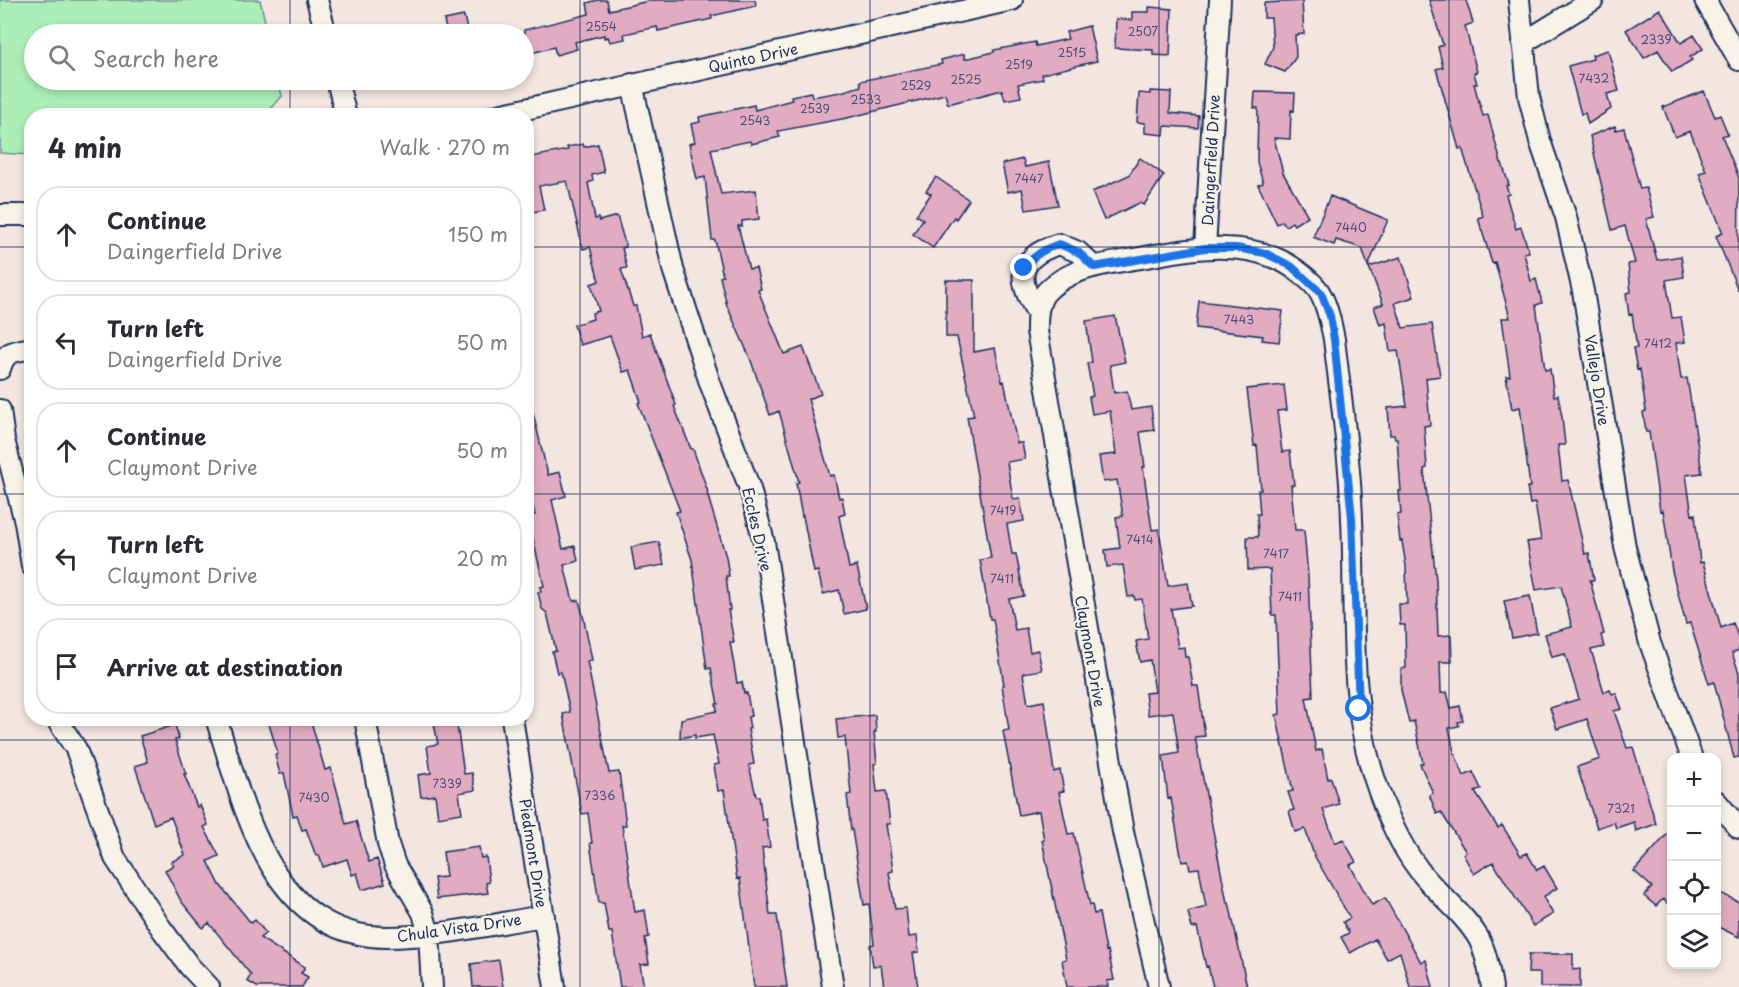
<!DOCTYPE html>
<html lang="en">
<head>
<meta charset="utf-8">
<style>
	body { margin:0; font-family:"Playpen Sans",sans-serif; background:#f7f7f7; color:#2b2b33 }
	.controls { position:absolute; right:18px; bottom:18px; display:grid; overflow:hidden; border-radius:12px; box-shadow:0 3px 9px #0003 }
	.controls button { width:54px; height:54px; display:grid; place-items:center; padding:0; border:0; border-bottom:2px solid #e1e1e2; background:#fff; color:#2b2b33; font:30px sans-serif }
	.stop { position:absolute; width:18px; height:18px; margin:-14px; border:4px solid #1a73e8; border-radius:50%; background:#fff }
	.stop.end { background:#1a73e8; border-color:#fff; box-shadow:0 2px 6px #0008 }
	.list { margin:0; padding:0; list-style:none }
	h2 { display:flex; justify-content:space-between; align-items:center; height:78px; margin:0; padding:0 24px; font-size:26px }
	h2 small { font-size:20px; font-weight:400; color:#7c7c81 }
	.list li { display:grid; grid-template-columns:39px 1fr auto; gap:18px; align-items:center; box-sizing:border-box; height:96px; margin:0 12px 12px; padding:0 12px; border:2px solid #e1e1e2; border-radius:24px }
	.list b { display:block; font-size:22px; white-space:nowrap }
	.list p { margin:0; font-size:20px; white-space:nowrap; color:#7c7c81 }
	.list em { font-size:20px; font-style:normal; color:#7c7c81 }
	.icon { flex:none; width:33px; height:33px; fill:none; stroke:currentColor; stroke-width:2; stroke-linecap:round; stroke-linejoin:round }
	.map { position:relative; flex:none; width:1739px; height:987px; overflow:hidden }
	.search { position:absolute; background:#fff; box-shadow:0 3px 9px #0003; left:24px; top:24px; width:510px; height:66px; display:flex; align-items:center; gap:15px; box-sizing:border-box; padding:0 21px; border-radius:33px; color:#7c7c81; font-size:22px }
	.panel { position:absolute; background:#fff; box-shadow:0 3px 9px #0003; left:24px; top:108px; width:510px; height:618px; border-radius:24px }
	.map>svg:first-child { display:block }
	.green { fill:#abeeb8; stroke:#638e8b; stroke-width:1.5 }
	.building { fill:#e1abc2; stroke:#1b2f5e; stroke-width:1.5 }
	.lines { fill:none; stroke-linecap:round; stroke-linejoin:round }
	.minor-casing { stroke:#1b2f5e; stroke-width:24 }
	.minor { stroke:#f7f3e8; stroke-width:20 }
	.route { stroke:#1a73e8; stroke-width:8 }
	.grid { fill:none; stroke:#1b2f5e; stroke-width:1.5; stroke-opacity:0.55 }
	.labels { text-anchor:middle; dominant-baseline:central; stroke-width:4.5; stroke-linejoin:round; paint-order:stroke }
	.number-label { font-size:12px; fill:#4c4e77 }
	.street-label { font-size:15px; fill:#1b2f5e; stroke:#f7f3e8 }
</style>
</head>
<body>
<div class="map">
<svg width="1739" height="987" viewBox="0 0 1739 987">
	<rect width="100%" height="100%" fill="#f3e5e0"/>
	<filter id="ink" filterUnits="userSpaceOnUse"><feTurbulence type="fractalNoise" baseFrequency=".0167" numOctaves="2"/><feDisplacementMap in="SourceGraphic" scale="12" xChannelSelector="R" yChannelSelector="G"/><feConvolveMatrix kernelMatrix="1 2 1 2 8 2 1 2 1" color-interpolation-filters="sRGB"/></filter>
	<g filter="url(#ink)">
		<path class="green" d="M0,0H260L268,34H34V80H278L282,96L266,115H263L32,116L31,155L0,153Z"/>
		<path class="building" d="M598,0H607L609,10L653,0H755L756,6L711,16L712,19L658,31L657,27L624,34L625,39L610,42L608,37L604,38V35L575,42L577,49L556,55L554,47L524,55V30L589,14L587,3Z
			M1429,0H1466L1473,23L1465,26L1477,72L1474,73L1477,84H1474L1483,116L1488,115L1501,163H1502L1509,185L1506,186L1509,194L1506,195L1516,229L1521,227L1529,252L1524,253L1531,281L1536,279L1542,303L1536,305L1545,370L1550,369L1554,396L1558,395L1562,417L1565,445H1558L1562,481L1568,480L1585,554L1589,553L1594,580H1590L1604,634L1601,635L1604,647L1591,650L1604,692L1610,690L1612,694L1616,693L1622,709L1614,711L1627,748L1633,747L1656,824L1636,831L1634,822L1616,828L1614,822L1597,828L1577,767L1600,759L1587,719L1557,729L1550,708L1579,699L1565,654L1552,657L1545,634L1572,627L1561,586L1536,590L1527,542L1541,540L1535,503L1530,504L1527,487H1530L1520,407L1512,409L1506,376H1510L1502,318H1510L1495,262L1492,263L1478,218L1483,216L1462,148L1459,149L1440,82L1436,69L1443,67L1438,47L1443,45Z
			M1302,1L1304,34L1295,35L1296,57L1285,72L1265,64L1273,47L1271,18H1264V3Z
			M1149,7L1172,9L1170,56L1153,55V50L1115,48L1116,19L1132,20V12H1149Z
			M1660,9L1681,43L1694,35L1703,49L1690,57L1692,60L1672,72L1658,50L1644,58L1626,30Z
			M464,16L468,34H447L444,20Z
			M1089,26L1097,61L1042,74L1043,79L1018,84L1021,97L1005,100L1002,90L948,104L945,94L847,118L778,131L780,137L751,144L750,141L711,149L721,194L756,190L759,219L742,221V226H738L749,269L756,268L761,289L758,290L784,354L803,347L821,394L808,399L830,476L834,475L839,498L842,497L845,514L839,516L849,568L857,566L866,609L844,614L839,590L823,594L818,571L814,572L803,516L802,517L796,483L799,482L779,411L770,415L750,358L727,306L720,277L723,276L715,240H712L705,177L697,179L689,144L695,142L691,124L700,122L699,117L754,105L755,110L792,100L791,96L811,92L812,97L841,92L861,86L860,81L942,64L941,60L964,54L965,59L994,52V50L1035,42L1036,46L1068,39L1066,32Z
			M1608,50L1619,91L1607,94L1611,109L1588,124L1585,113L1581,114L1568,66L1593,59L1592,55Z
			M1150,91L1171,92L1170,113L1199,116L1198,128L1165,126L1164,135L1145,133V123L1137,122L1139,93L1150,94Z
			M1704,91L1715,117L1720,115L1728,134L1722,136L1739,178L1738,290L1716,236L1723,233L1699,173L1706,171L1690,131L1675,137L1663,107Z
			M1255,92L1295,93L1294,111L1291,110L1290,139L1274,138L1283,173L1308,216L1294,225L1292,222L1286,226L1282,221L1277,224L1258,185L1263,183L1257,162L1258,108H1254Z
			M1615,126L1616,130L1624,128L1640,189L1646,188L1654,217L1646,219L1657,260L1681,256L1684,277L1666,280L1672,318L1681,317L1685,342L1676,343L1681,379L1687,378L1702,473L1686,475L1692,515L1695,514L1700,563L1703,562L1721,628L1733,623L1739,639V650L1732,653L1739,673V757L1734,758L1714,682L1709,684L1690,623L1686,624L1672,571L1663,510L1660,511L1649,432H1646L1643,412L1646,411L1640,369L1637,370L1633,348H1637L1632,314L1629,315L1626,293L1631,292L1628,264L1635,263L1625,226L1612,230L1590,136Z
			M583,144L584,147L598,144L604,172L592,175L593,181L588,183L595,219L598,218L599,221L617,216L626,247L622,248L627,268L621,269L633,306H636L642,336L650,333L676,405L674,406L691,449H693L708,492L707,493L726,557L729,576H726L730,610H728L734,642H730L737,683L742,682L744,693H747L751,716L748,717L750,728L748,729L754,764L749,765L756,796H759L762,820L766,819L770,847L762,848L770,915H777L787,987H754L740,878L737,879L724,790L718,791L714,765L719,764L713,735L695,738V735L680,738L681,719L717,711L716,704H718L711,668L707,669L692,560L676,512L680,511L638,403L641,402L630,370L623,372L610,336L580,345L574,325L593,319L592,313L599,311L591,284L599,281L590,247L583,249L567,181L539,186L544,210L526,213V158L568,150L567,147Z
			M1140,158L1164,175L1144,205L1139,203L1104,220L1092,192L1129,175Z
			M1023,159L1025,167L1049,162L1058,205L1026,210L1022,189L1008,192L1002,164Z
			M936,177L969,200L956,219L954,217L933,248L913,234L923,219L916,215L931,194L926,191Z
			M1330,196L1388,220L1368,266L1362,248L1336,240L1334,245L1313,237Z
			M1401,257L1414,297L1395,303L1403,328L1432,324L1440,376L1426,378L1430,425L1424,426L1427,468L1424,469L1436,580L1438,636L1451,635L1452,662H1440L1441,693L1447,692L1451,708L1460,706L1463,721L1458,722L1459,726L1449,728L1454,752L1464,776L1473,772L1481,789L1475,792L1498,828L1502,825L1521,856L1527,853L1537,870L1544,866L1557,888L1543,897L1553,914L1533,926L1493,862L1474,874L1463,854L1466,852L1441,812L1437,814L1430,797V794L1433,793L1420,764L1423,763L1414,721L1409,723L1401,690V669L1406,668L1405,625H1400L1399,604H1407L1406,566L1402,541H1400L1397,515L1401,514L1399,491H1401L1397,438H1395L1394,435H1390L1388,408L1407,406L1398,351L1390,352L1386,323L1380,325L1374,307L1383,304L1382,301L1369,267Z
			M946,280H974V352L995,348L1002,382L1004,381L1017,443H1022L1025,459L1007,462L1013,499L1020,498L1024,521L1007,524L1012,554H1016L1024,596L1009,599L1015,630L1026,628L1030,652L1038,650L1042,670L1023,673L1028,704L1044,701L1054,772L1060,770L1064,791L1059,792L1068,834L1074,833L1090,905L1092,904L1094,914L1099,913L1106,951L1108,950L1114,980L1107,981L1108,987H1067L1062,960L1066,959L1042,840H1044L1039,811L1019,815L1003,731L1009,730L1002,685H1004L993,619H990L980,560L991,558L967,417L974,416L957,337H946Z
			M1199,301L1283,311L1279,342L1262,340L1263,336L1196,328Z
			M1115,316L1125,362L1110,365L1114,393L1127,391L1131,410L1151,407L1154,430L1140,432L1145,467H1143L1152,530L1159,529L1168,586L1188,583L1192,606L1171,609L1178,648L1184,647L1185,657H1188L1193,686H1198L1205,736L1195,737L1227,903L1229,902L1247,987H1213L1208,966L1206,967L1197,927L1192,928L1188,912L1206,907L1199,868L1190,869L1188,861L1182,862L1171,798L1168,799L1163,756L1179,753L1173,712L1148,715L1145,693L1155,692L1150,660L1140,662L1136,641L1148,639L1142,599L1135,600L1134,596L1128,597L1123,565L1107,567L1105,550L1120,548L1116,517L1123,516L1117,480L1103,482L1099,456L1116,454L1110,411L1092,414L1089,397L1093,396L1087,363L1092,362L1086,321Z
			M1284,385L1287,410L1277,411L1282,452L1290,451L1294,485H1291L1295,530H1304L1308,576L1313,697L1306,698L1316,751L1322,749L1328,779L1331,778L1339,804L1323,809L1335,843L1343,839L1356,862L1350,865L1372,905L1385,898L1421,962L1426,960L1433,987H1410L1400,952L1387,959L1375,939L1350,953L1341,937L1349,933L1343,922L1350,918L1314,855L1305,829L1295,832L1289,811L1294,810L1288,792L1293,791L1276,715L1280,714L1276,615H1272L1270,569L1248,570L1247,537H1258L1257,514H1260L1258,490H1261L1257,445L1254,446L1247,389Z
			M526,409H532L548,475L560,472L566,496L552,500L563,549L575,546L578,561L564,565L573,601L579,600L584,620L592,660L587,661L609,773L619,772L626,825H622L635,912L645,910L649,937L645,938L649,964L640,965L644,987H620L612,932H609L604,903H599L590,843H592L588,813L582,814L563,714L570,712L561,672L557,673L552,652L556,651L547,613L542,609L538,592H541L540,587L544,586L533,539L526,541V517L535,515L526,480Z
			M659,542L664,565L635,570L631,547Z
			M1530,596L1537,633L1512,638L1504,601Z
			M875,715L876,732H874L877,763L874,764L877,792L886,791L890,824H886L893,871L889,872L895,909L906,908L909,937L917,936L919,952L913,953L918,987H884L881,965L873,966L870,945L874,944L869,904L864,905L852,830H851L847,795L851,794L845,737L838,738L836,719Z
			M288,718H310L325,770L331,768L346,824L356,821L369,862L377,859L385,883L362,890L357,873L352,875L347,859L323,867L319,855L316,856L306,829L302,830L297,815L293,816L284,773L280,774L275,755L278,754L269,724Z
			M433,718H456L464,774L472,773L475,790L459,793L462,813L438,817L435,795L421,797L418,775L431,773L427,746L438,744Z
			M175,725L179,739L175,740L186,774H184L197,807L200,805L208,825L204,827L219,856L208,861L220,885L251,923L255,920L266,933L260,938L305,967L301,973L308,977L302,987H257L247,981L251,975L209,923L203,928L181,901L165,870L174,865L171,862L185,855L171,817L154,824L135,766L148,762L140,736Z
			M1671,830V907L1663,899L1656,906L1644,896L1652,887L1634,871Z
			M479,847L481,858L486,857L489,882L486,883L488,893L437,899L434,878L446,877L443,852Z
			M1716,891L1739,902V937L1716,926Z
			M1529,954H1573V970L1580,969V987H1540V973H1528Z
			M499,960L503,987H473L471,964Z"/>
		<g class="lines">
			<g class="minor-casing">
				<path id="minor" d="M317,0L326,34
					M1519,0L1529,97L1540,141L1566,217L1583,291L1625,547L1650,643L1692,758
					M1705,0L1739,60
					M1523,43L1593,0
					M337,80L346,116
					M632,84L673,269L710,383L750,489L764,542L833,987
					M494,116L1012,0
					M0,215H32
					M1205,248L1220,0
					M1037,312C1015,278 1018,257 1059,244L1078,252L1094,267
					M0,369C5,350 14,352 32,348
					M0,410L4,440L25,522L32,566
					M56,718L76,749L115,858L161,928L190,967L209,987
					M216,718C244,806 270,936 386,937C439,937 492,924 544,916
					M365,718L388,844L395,865L423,913L429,934L432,987
					M512,718L555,987
					M1716,801L1739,828
					M1159,987L1123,832L1037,331C1037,317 1037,303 1046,292C1068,268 1106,264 1135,259C1189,249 1252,235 1299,272C1307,278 1317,286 1321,295C1328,308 1331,324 1334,339C1341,399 1350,459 1352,520C1356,605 1347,695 1374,777C1384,808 1399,844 1419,870C1437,894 1464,913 1479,939C1487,954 1489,971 1492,987"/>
			</g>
			<use href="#minor" class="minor"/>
		</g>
	</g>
	<g class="lines" filter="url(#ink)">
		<path class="route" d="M1024,268C1034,255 1044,249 1059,244L1078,252L1094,267L1205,248H1236L1265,253L1291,266L1321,293L1330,316L1334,339L1352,518L1359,709"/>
	</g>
	<path class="grid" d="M290,0V34M580,0V987M870,0V987M1159,0V987M1449,0V987M290,80V116M0,247H32M526,247H1739M0,494H32M526,494H1739M290,718V987M0,740H1739"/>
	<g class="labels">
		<g class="number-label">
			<text x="601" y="26">2554</text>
			<text x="1143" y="31">2507</text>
			<text x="1656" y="39">2339</text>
			<text x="1072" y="52">2515</text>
			<text x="1019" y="64">2519</text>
			<text x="1594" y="78">7432</text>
			<text x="966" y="79">2525</text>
			<text x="916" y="85">2529</text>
			<text x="866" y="99">2533</text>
			<text x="815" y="108">2539</text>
			<text x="755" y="120">2543</text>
			<text x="1029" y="178">7447</text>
			<text x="1351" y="227">7440</text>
			<text x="1239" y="319">7443</text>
			<text x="1658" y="343">7412</text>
			<text x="1003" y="510">7419</text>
			<text x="1140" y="539">7414</text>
			<text x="1276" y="553">7417</text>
			<text x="1002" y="578">7411</text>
			<text x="1290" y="596">7411</text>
			<text x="447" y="783">7339</text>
			<text x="600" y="795">7336</text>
			<text x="314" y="797">7430</text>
			<text x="1621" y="808">7321</text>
		</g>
		<g class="street-label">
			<text transform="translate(753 57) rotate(-12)">Quinto Drive</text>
			<text transform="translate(1210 160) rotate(-87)">Daingerfield Drive</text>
			<text transform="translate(1598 380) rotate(81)">Vallejo Drive</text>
			<text transform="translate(758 529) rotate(77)">Eccles Drive</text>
			<text transform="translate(1091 651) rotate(80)">Claymont Drive</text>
			<text transform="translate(534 853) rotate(81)">Piedmont Drive</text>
			<text transform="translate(459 927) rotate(-8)">Chula Vista Drive</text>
		</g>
	</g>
</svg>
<div class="controls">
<button>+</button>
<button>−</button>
<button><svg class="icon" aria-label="locate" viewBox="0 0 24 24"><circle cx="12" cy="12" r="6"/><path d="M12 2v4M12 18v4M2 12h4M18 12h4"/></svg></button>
<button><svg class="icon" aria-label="layers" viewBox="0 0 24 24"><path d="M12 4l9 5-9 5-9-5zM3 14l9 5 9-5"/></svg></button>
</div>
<div class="stop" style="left:1359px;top:709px"></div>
<div class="stop end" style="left:1024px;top:268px"></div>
<div class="search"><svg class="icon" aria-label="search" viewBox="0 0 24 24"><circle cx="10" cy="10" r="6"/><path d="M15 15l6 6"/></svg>Search here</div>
<section class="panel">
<h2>4 min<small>Walk · 270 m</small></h2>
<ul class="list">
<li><svg class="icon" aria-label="ahead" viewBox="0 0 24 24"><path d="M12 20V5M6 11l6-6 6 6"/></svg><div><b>Continue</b><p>Daingerfield Drive</p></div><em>150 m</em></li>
<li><svg class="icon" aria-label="left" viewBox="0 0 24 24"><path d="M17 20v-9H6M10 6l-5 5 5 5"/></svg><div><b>Turn left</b><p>Daingerfield Drive</p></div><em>50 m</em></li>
<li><svg class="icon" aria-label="ahead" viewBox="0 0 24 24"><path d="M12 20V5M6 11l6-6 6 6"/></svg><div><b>Continue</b><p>Claymont Drive</p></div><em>50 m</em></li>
<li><svg class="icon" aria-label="left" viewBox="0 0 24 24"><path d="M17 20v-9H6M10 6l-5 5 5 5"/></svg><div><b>Turn left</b><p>Claymont Drive</p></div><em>20 m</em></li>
<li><svg class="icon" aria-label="arrive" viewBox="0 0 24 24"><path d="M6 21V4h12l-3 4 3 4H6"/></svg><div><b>Arrive at destination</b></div></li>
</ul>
</section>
</div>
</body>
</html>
